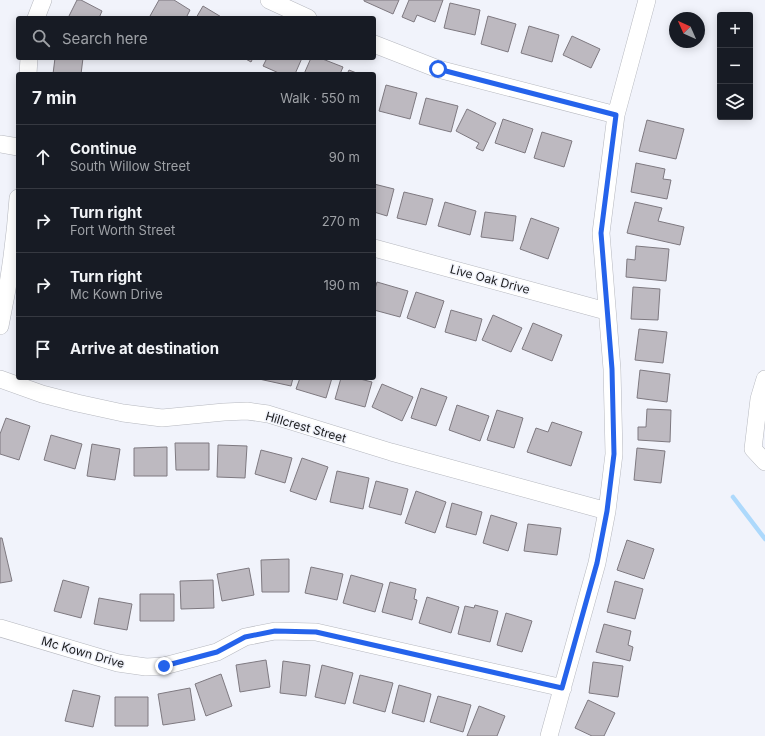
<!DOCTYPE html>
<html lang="en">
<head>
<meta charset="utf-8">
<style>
	body { margin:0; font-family:Inter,sans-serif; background:#20242c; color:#f1f3f6 }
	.controls { position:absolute; right:12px; top:12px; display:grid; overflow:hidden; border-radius:4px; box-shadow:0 2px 10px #0003 }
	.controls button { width:36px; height:36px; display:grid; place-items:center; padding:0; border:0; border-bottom:1px solid #363941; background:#171b24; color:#f1f3f6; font:20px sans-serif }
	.compass { position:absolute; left:669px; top:12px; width:36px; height:36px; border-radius:50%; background:#171b24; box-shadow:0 2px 10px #0003; rotate:315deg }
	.stop { position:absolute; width:12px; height:12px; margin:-9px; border:3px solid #2563eb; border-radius:50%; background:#fff }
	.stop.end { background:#2563eb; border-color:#fff; box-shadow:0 1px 4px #0008 }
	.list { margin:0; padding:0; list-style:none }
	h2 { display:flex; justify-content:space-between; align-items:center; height:52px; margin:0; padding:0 16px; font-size:17px }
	h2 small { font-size:13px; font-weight:400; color:#9ea1a6 }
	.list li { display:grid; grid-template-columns:26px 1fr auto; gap:12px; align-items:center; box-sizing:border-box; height:64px; padding:0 16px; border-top:1px solid #363941 }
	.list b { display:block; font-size:15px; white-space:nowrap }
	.list p { margin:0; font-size:13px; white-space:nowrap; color:#9ea1a6 }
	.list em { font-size:13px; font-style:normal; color:#9ea1a6 }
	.icon { flex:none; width:22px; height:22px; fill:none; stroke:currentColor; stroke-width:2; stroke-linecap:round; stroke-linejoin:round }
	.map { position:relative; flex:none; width:765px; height:736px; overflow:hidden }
	.search { position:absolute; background:#171b24; box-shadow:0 2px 10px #0003; left:16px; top:16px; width:360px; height:44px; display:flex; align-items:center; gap:10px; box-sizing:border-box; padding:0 14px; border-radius:4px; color:#9ea1a6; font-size:15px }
	.panel { position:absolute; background:#171b24; box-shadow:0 2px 10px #0003; left:16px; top:72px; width:360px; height:308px; border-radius:4px }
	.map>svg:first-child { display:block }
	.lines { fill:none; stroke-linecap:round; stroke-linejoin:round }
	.stream { stroke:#add9fc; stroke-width:4.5 }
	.building { fill:#bdb9c0; stroke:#7e7980 }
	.minor-casing { stroke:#b6b8bf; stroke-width:18 }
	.minor { stroke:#fff; stroke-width:17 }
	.route { stroke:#2563eb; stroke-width:5 }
	.labels { text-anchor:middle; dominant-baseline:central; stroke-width:3; stroke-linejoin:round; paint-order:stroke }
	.street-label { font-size:12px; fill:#191a1c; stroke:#f1f3fb }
</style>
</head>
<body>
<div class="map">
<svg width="765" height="736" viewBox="0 0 765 736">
	<rect width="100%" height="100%" fill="#f1f3fb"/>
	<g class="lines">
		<path class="stream" d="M733,497L765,539"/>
	</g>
	<path class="building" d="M77,0H81L102,11L99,18H68Z
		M159,0H174L190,10L186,18H155L150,16Z
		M364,0H399L393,14L364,1Z
		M409,0H443L435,22L417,15L414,22L402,17Z
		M450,3L480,10L475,35L444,28Z
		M203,6L223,18H196Z
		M488,16L516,24L508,52L481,44Z
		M529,26L559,35L552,62L521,53Z
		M572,36L600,49L591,68L563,55Z
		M55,58H83L81,74H53Z
		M244,58H253L251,62Z
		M267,58H302L295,74H281L263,66Z
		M311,58H320L343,67L340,74H304Z
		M349,70L359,74H347Z
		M386,85L417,93L410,119L379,111Z
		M426,98L458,106L451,132L419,124Z
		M467,109L496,123L483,151L476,148L479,143L456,131Z
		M503,119L533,129L525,153L495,143Z
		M647,120L684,129L676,159L639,151Z
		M542,132L572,141L564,167L534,158Z
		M636,163L665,169L663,179L671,180L667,199L631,192Z
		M374,184L394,189L387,216L374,212Z
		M404,192L433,199L426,225L397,218Z
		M445,202L476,211L470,235L438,226Z
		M635,202L662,208L658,221L684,227L680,245L627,233Z
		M485,212L516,216L513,241L481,237Z
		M531,218L559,228L548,259L520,249Z
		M636,246L669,249L666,281L626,277L627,259L635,260Z
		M377,282L408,291L400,317L374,310V292Z
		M633,287L660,289L658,320L631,319Z
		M416,292L444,301L435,328L407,318Z
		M451,310L482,319L476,341L445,332Z
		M493,315L522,328L511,352L482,340Z
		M533,323L562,335L552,361L522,349Z
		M639,329L667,332L663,363L635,360Z
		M640,370L670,374L667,402L637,398Z
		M259,378H293L291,386L259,379Z
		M300,378H332L326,398L296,389Z
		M341,378H356L372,382L365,407L335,399Z
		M382,384L413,397L402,421L372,407Z
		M421,388L447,397L436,426L411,418Z
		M457,405L489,416L480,441L449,430Z
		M647,409L671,410L670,442L638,440V427H646Z
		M497,410L523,418L514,448L487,440Z
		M6,418L30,426L19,460L0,454V434Z
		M552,422L582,432L571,466L527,452L536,428L548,432Z
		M51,435L82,444L75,469L44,460Z
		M175,443H209V470H176Z
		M92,444L120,449L115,480L87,476Z
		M218,445L247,446L245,478L217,477Z
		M167,447V476H134V448Z
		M637,448L665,451L661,483L634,480Z
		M261,450L292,458L285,483L255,474Z
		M302,458L328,467L316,500L290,491Z
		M337,471L369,478L363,509L330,502Z
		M376,481L408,489L401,515L369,507Z
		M416,491L446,502L435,533L405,523Z
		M452,503L482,512L476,535L446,527Z
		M491,515L517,523L508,551L483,543Z
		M528,524L561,528L557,555L524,551Z
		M0,538H2L12,581L0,583Z
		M627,540L654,549L644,579L617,570Z
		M289,559V592H262L261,560Z
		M311,567L343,574L337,600L305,593Z
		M249,568L254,595L222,601L217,574Z
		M351,575L383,584L375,612L343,603Z
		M63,580L89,587L81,618L54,611Z
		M213,580L214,608L181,609L180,581Z
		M615,581L643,589L635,619L607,612Z
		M390,582L416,589L414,599L417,600L412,620L382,612Z
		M140,594H174V621H140Z
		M427,597L459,607L451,633L419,623Z
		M99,598L132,604L127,630L94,624Z
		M475,605L498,611L490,642L458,634L465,606L474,608Z
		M506,613L532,621L522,652L497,645Z
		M604,624L631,631L628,645L633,647L630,661L596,652Z
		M266,660L270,687L240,692L236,665Z
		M283,661L310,665L306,696L280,693Z
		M593,662L623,666L618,697L589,693Z
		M322,665L353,673L345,704L315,697Z
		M221,674L232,706L206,716L195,684Z
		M360,675L393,683L385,712L353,703Z
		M399,685L431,694L424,722L392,713Z
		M190,688L195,720L163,725L158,694Z
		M73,690L100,696L93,727L65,721Z
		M438,696L471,705L463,732L430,722Z
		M115,697H148V726H115Z
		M588,700L615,713L604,736H592L575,728Z
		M479,706L505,716L497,736H467Z"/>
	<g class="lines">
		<g class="minor-casing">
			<path id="minor" d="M269,0L308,18
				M36,18L43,0
				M374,44L438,69L616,115
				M28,74L29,58
				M0,144L18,147
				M374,248L606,311
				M0,326C9,284 15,240 18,198
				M0,379L42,394L77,403L123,413L162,418L224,412L247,411L268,414L391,452L607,511
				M765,379L759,399L753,449L765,462
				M0,628L118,663L146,667L164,666L217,652L245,637L275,631L316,632L563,688
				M549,736L597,563L607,511L614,454L612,369L601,233L616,115L647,0"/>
		</g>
		<use href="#minor" class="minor"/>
	</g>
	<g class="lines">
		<path class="route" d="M164,666L217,652L245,637L275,631L316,632L562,688L597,563L607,511L614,454L612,369L601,233L616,115L438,69"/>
	</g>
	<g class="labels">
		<g class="street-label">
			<text transform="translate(490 279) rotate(15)">Live Oak Drive</text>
			<text transform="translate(306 427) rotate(16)">Hillcrest Street</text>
			<text transform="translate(83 652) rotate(16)">Mc Kown Drive</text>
		</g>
	</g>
</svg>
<div class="controls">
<button>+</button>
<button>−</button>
<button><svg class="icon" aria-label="layers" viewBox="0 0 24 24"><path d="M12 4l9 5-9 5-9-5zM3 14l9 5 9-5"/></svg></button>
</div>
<svg class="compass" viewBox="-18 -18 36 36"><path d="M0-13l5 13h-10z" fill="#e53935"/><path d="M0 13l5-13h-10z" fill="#9ea1a6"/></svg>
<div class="stop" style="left:438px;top:69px"></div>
<div class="stop end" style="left:164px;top:666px"></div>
<div class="search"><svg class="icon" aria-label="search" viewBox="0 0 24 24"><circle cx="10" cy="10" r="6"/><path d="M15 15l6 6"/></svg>Search here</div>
<section class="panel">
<h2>7 min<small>Walk · 550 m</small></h2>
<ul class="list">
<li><svg class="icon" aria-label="ahead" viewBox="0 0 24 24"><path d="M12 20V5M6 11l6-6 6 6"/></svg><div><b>Continue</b><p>South Willow Street</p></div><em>90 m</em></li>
<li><svg class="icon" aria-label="right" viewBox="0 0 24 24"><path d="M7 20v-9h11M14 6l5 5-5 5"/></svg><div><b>Turn right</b><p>Fort Worth Street</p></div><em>270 m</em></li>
<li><svg class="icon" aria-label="right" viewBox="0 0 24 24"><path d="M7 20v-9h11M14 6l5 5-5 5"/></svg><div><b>Turn right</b><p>Mc Kown Drive</p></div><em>190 m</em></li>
<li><svg class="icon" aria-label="arrive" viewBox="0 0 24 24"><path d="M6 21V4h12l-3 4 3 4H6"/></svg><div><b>Arrive at destination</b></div></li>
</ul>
</section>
</div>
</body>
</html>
